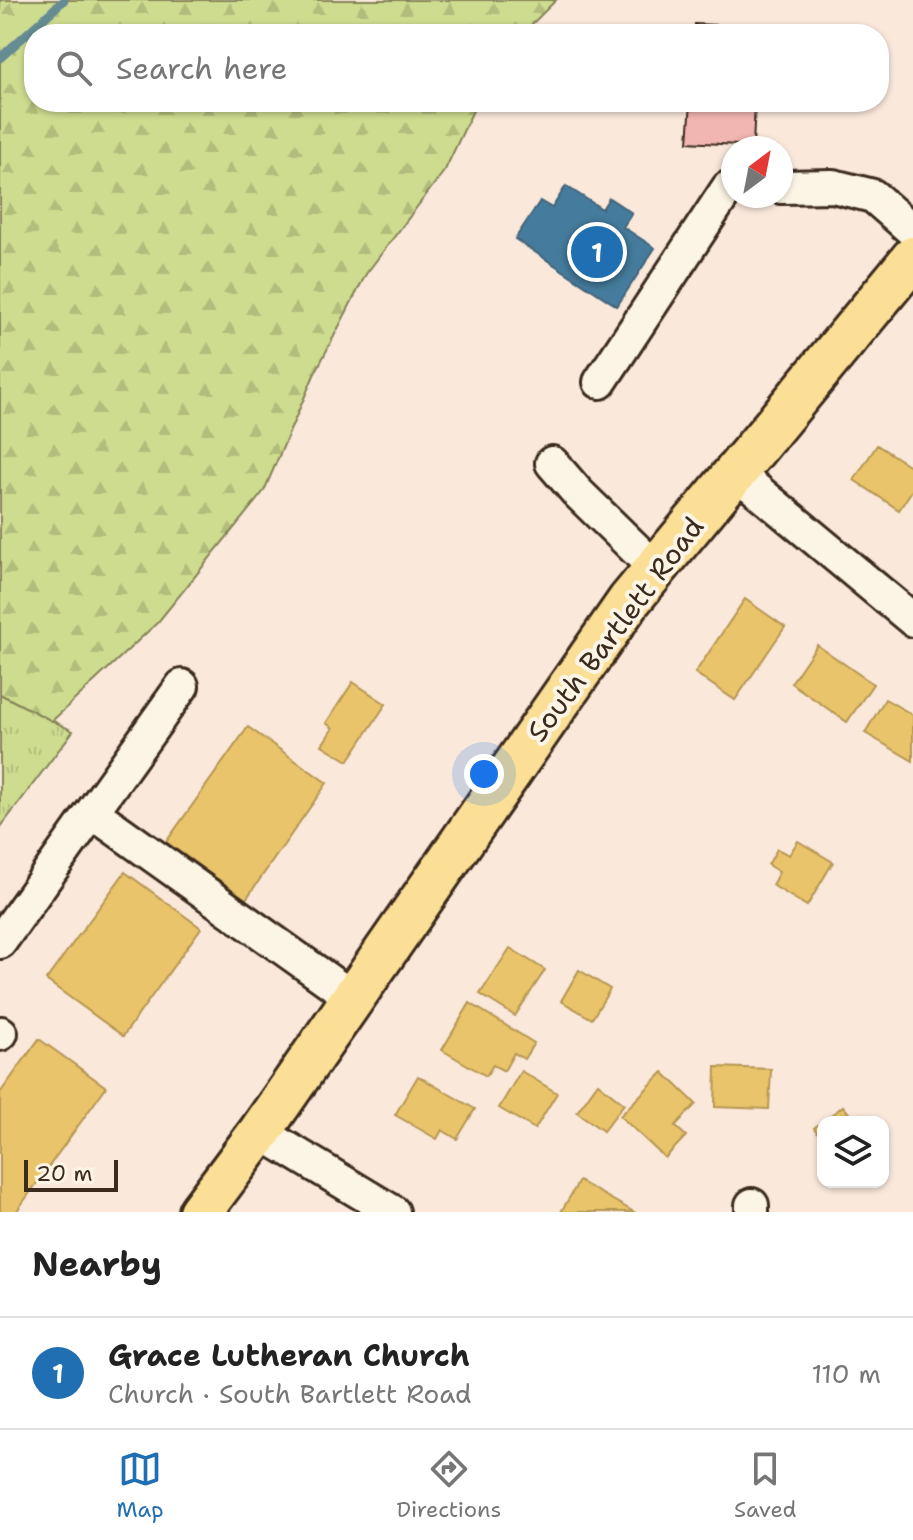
<!DOCTYPE html>
<html lang="en">
<head>
<meta charset="utf-8">
<style>
	body { margin:0; font-family:"Shantell Sans",sans-serif; background:#f6f6f6; color:#222 }
	.controls { position:absolute; right:24px; bottom:24px; display:grid; overflow:hidden; border-radius:16px; box-shadow:0 2px 6px #0004 }
	.controls button { width:72px; height:72px; display:grid; place-items:center; padding:0; border:0; border-bottom:2px solid #e0e0e0; background:#fff; color:#222; font:40px sans-serif }
	.compass { position:absolute; left:721px; top:136px; width:72px; height:72px; border-radius:50%; background:#fff; box-shadow:0 2px 6px #0004; rotate:32deg }
	.scale { position:absolute; left:24px; bottom:20px; width:94px; box-sizing:border-box; padding-left:8px; border:4px solid #3b2a1e; border-top:0; font-size:22px; line-height:28px; white-space:nowrap; color:#3b2a1e; -webkit-text-stroke:6px #fcf5e5; paint-order:stroke }
	.you { position:absolute; left:484px; top:774px; width:28px; height:28px; margin:-20px; border:6px solid #fff; border-radius:50%; background:#1a73e8; box-shadow:0 0 0 12px #1a73e833 }
	.badge { display:grid; place-items:center; width:52px; height:52px; border-radius:50%; background:#1f6fb2; color:#fff; font-size:26px; font-weight:700 }
	.pin { position:absolute; translate:-50% -50%; border:4px solid #fff; box-shadow:0 2px 8px #0006 }
	.list { margin:0; padding:0; list-style:none }
	h2 { display:flex; justify-content:space-between; align-items:center; height:104px; margin:0; padding:0 32px; font-size:34px }
	h2 small { font-size:26px; font-weight:400; color:#767676 }
	.list li { display:grid; grid-template-columns:52px 1fr auto; gap:24px; align-items:center; box-sizing:border-box; height:112px; padding:0 32px; border-top:2px solid #e0e0e0 }
	.list b { display:block; font-size:30px; white-space:nowrap }
	.list p { margin:0; font-size:26px; white-space:nowrap; color:#767676 }
	.list em { font-size:26px; font-style:normal; color:#767676 }
	.icon { flex:none; width:44px; height:44px; fill:none; stroke:currentColor; stroke-width:2; stroke-linecap:round; stroke-linejoin:round }
	.map { position:relative; flex:none; width:913px; height:1212px; overflow:hidden }
	.search { position:absolute; background:#fff; box-shadow:0 2px 6px #0004; left:24px; right:24px; top:24px; height:88px; display:flex; align-items:center; gap:20px; box-sizing:border-box; padding:0 28px; border-radius:32px; color:#767676; font-size:30px }
	.sheet { height:216px; background:#fff }
	nav { display:flex; justify-content:space-around; align-items:center; box-sizing:border-box; height:112px; border-top:2px solid #e0e0e0; background:#fff; font-size:22px; color:#767676 }
	nav a { display:grid; justify-items:center; gap:4px }
	nav .on { color:#1f6fb2 }
	.map>svg:first-child { display:block }
	.grass { fill:url(#grass-tufts); stroke:#848356; stroke-width:2 }
	.forest { fill:url(#forest-firs); stroke:#848356; stroke-width:2 }
	.homes { fill:#e9c46a; stroke:#b59653; stroke-width:2 }
	.public { fill:#457b9d; stroke:#426377; stroke-width:2 }
	.lines { fill:none; stroke-linecap:round; stroke-linejoin:round }
	.stream { stroke:#658b93; stroke-width:9 }
	.building { fill:#f2b6b2; stroke:#3b2a1e; stroke-width:2 }
	.minor-casing { stroke:#3b2a1e; stroke-width:38 }
	.major-casing { stroke:#3b2a1e; stroke-width:48 }
	.minor { stroke:#fcf5e5; stroke-width:32 }
	.major { stroke:#fbdf96; stroke-width:42 }
	.labels { text-anchor:middle; dominant-baseline:central; stroke-width:8; stroke-linejoin:round; paint-order:stroke }
	.street-label { font-size:28px; fill:#3b2a1e; stroke:#fcf5e5 }
</style>
</head>
<body>
<div class="map">
<svg width="913" height="1212" viewBox="0 0 913 1212">
	<defs>
		<pattern id="grass-tufts" width="24" height="20" patternUnits="userSpaceOnUse" patternTransform="scale(2)"><rect width="24" height="20" fill="#cedc8f"/><path d="M3 7l-1-3M5 7V3M7 7l1-3M15 17l-1-3M17 17v-4M19 17l1-3" fill="none" stroke="#b2bd7b"/></pattern>
		<pattern id="forest-firs" width="22" height="20" patternUnits="userSpaceOnUse" patternTransform="scale(2)"><rect width="22" height="20" fill="#cedc8f"/><path d="M5 1l3.5 6h-7zM16 11l3.5 6h-7z" fill="#b2bd7b"/></pattern>
	</defs>
	<rect width="100%" height="100%" fill="#fae8db"/>
	<filter id="ink" filterUnits="userSpaceOnUse"><feTurbulence type="fractalNoise" baseFrequency=".0125" numOctaves="2"/><feDisplacementMap in="SourceGraphic" scale="16" xChannelSelector="R" yChannelSelector="G"/><feConvolveMatrix kernelMatrix="1 2 1 2 8 2 1 2 1" color-interpolation-filters="sRGB"/></filter>
	<g filter="url(#ink)">
		<path class="grass" d="M0,694L73,731L0,828Z"/>
		<path class="forest" d="M0,0H556L522,34H34V102H477L445,170L366,274L314,375L264,491L158,622L52,721L0,694Z"/>
		<path class="homes" d="M877,445L913,468V489L899,510L854,480Z
			M745,599L785,627L735,700L695,673Z
			M817,645L873,684L847,722L791,683Z
			M353,682L386,704L348,761L322,745L333,728L326,723Z
			M885,699L913,715V761L865,733Z
			M248,727L327,783L246,899L166,842Z
			M798,841L833,862L807,906L772,885L779,872L768,865L777,849L789,855Z
			M125,872L201,928L123,1036L46,980Z
			M510,948L545,970L515,1016L480,994Z
			M579,970L610,989L592,1019L561,1001Z
			M470,1003L534,1043L524,1059L514,1053L504,1071L493,1065L486,1076L442,1050Z
			M39,1039L106,1087L16,1212H0V1093Z
			M716,1067L771,1069L769,1109L715,1107Z
			M521,1071L557,1093L535,1129L499,1108Z
			M663,1072L696,1104L675,1126L686,1136L665,1158L620,1116Z
			M418,1076L475,1109L457,1139L442,1130L437,1139L395,1115Z
			M598,1083L624,1104L603,1131L577,1112Z
			M843,1106L856,1122H823V1140L814,1128Z
			M579,1181L634,1212H561Z"/>
		<path class="public" d="M566,186L602,209L609,198L632,213L623,227L655,248L617,306L515,239L540,201L552,208Z"/>
		<g class="lines">
			<path class="stream" d="M0,58L64,0"/>
		</g>
		<path class="building" d="M695,24L759,27V34H695Z
			M691,102H755L753,146L688,142Z"/>
		<g class="lines">
			<g class="minor-casing">
				<path id="minor" d="M781,187L833,186L873,196L913,231
					M600,382L728,188H733
					M552,463L577,492L656,569
					M735,472L913,620
					M182,686L92,812L353,998
					M0,942L92,812
					M0,1034L1,1033
					M260,1132L393,1212
					M752,1212V1205"/>
			</g>
			<g class="major-casing">
				<path id="major" d="M200,1212L260,1132L629,601L913,258"/>
			</g>
			<use href="#minor" class="minor"/>
			<use href="#major" class="major"/>
		</g>
	</g>
	<g class="labels">
		<g class="street-label">
			<text transform="translate(615 629) rotate(-53)">South Bartlett Road</text>
		</g>
	</g>
</svg>
<div class="controls">
<button><svg class="icon" aria-label="layers" viewBox="0 0 24 24"><path d="M12 4l9 5-9 5-9-5zM3 14l9 5 9-5"/></svg></button>
</div>
<svg class="compass" viewBox="-18 -18 36 36"><path d="M0-13l5 13h-10z" fill="#e53935"/><path d="M0 13l5-13h-10z" fill="#767676"/></svg>
<div class="scale">20 m</div>
<div class="you"></div>
<div class="pin badge" style="left:597px;top:252px">1</div>
<div class="search"><svg class="icon" aria-label="search" viewBox="0 0 24 24"><circle cx="10" cy="10" r="6"/><path d="M15 15l6 6"/></svg>Search here</div>
</div>
<section class="sheet">
<h2>Nearby<small></small></h2>
<ul class="list">
<li><span class="badge">1</span><div><b>Grace Lutheran Church</b><p>Church · South Bartlett Road</p></div><em>110 m</em></li>
</ul>
</section>
<nav>
<a class="on"><svg class="icon" aria-label="map" viewBox="0 0 24 24"><path d="M3 6l6-2 6 2 6-2v14l-6 2-6-2-6 2zM9 4v14M15 6v14"/></svg>Map</a>
<a><svg class="icon" aria-label="directions" viewBox="0 0 24 24"><path d="M12 3l9 9-9 9-9-9zM9 14v-3h6M13 9l2 2-2 2"/></svg>Directions</a>
<a><svg class="icon" aria-label="saved" viewBox="0 0 24 24"><path d="M7 4h10v16l-5-4-5 4z"/></svg>Saved</a>
</nav>
</body>
</html>
